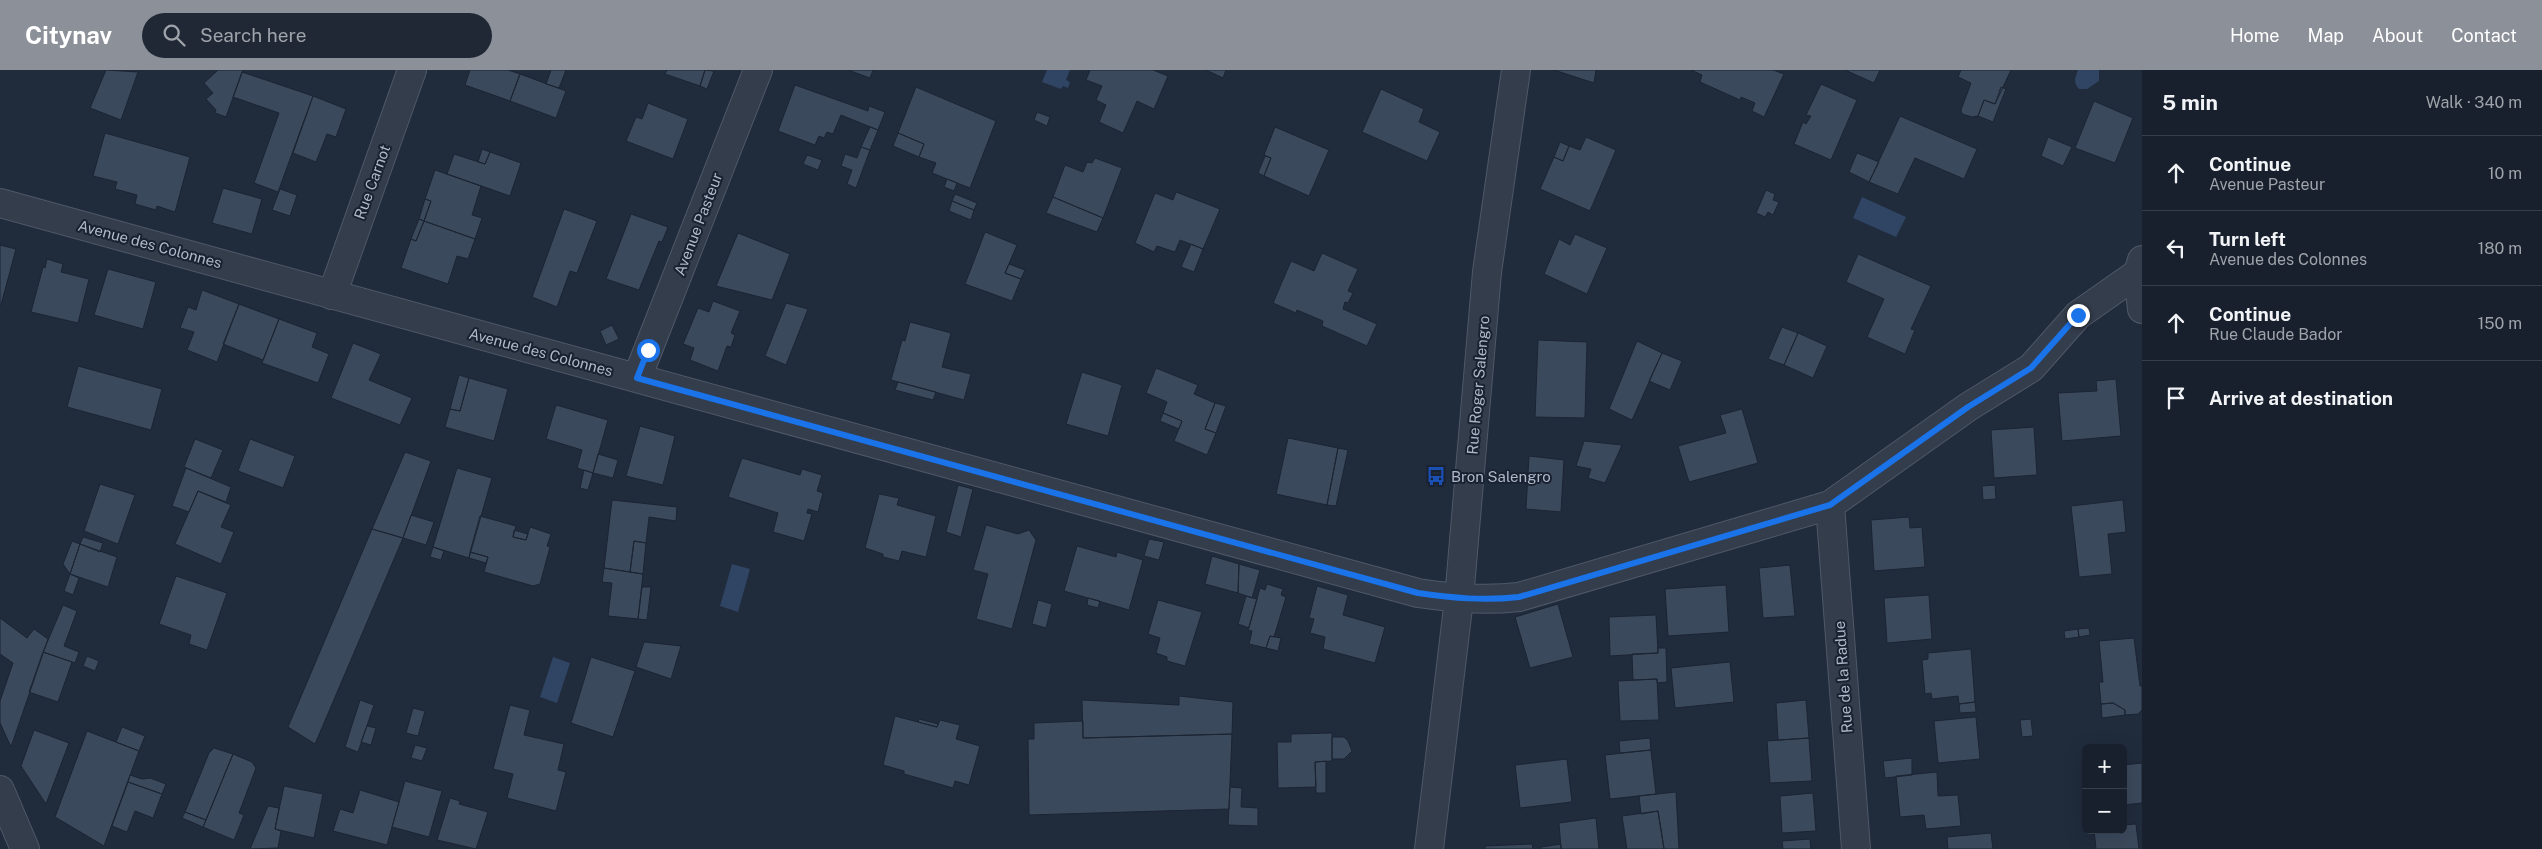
<!DOCTYPE html>
<html lang="en">
<head>
<meta charset="utf-8">
<style>
	body { margin:0; font-family:"Public Sans",sans-serif; background:#212835; color:#f1f3f6 }
	.controls { position:absolute; right:15px; bottom:15px; display:grid; overflow:hidden; border-radius:8px; box-shadow:0 5px 20px #0002 }
	.controls button { width:45px; height:45px; display:grid; place-items:center; padding:0; border:0; border-bottom:1px solid #363e49; background:#18202d; color:#f1f3f6; font:25px sans-serif }
	.stop { position:absolute; width:15px; height:15px; margin:-11px; border:4px solid #1a73e8; border-radius:50%; background:#fff }
	.stop.end { background:#1a73e8; border-color:#fff; box-shadow:0 1px 5px #0008 }
	.list { margin:0; padding:0; list-style:none }
	h2 { display:flex; justify-content:space-between; align-items:center; height:65px; margin:0; padding:0 20px; font-size:21px }
	h2 small { font-size:16px; font-weight:400; color:#9fa3aa }
	.list li { display:grid; grid-template-columns:32px 1fr auto; gap:15px; align-items:center; box-sizing:border-box; height:75px; padding:0 20px; border-top:1px solid #363e49 }
	.list b { display:block; font-size:19px; white-space:nowrap }
	.list p { margin:0; font-size:16px; white-space:nowrap; color:#9fa3aa }
	.list em { font-size:16px; font-style:normal; color:#9fa3aa }
	.icon { flex:none; width:28px; height:28px; fill:none; stroke:currentColor; stroke-width:2; stroke-linecap:round; stroke-linejoin:round }
	.map { position:relative; flex:none; width:2142px; height:779px; overflow:hidden }
	header { display:flex; align-items:center; gap:30px; box-sizing:border-box; height:70px; padding:0 25px; background:#8c9099; color:#fff }
	header strong { font-size:24px }
	nav { display:flex; gap:28px; margin-inline-start:auto; font-size:18px }
	.search { width:350px; height:45px; background:#212835; display:flex; align-items:center; gap:12px; box-sizing:border-box; padding:0 18px; border-radius:28px; color:#9fa3aa; font-size:19px }
	main { display:flex }
	aside { flex:1; background:#18202d }
	.map>svg:first-child { display:block }
	.water { fill:#304463 }
	.building { fill:#3b495c; stroke:#1b2433 }
	.lines { fill:none; stroke-linecap:round; stroke-linejoin:round }
	.street-casing { stroke:#4f5867; stroke-width:30 }
	.street { stroke:#343d4c; stroke-width:28 }
	.route { stroke:#1a73e8; stroke-width:6 }
	.labels { text-anchor:middle; dominant-baseline:central; stroke-width:4; stroke-linejoin:round; paint-order:stroke }
	.street-label { font-size:15px; fill:#afb8c8; stroke:#192231 }
	.poi-label { font-size:15px; fill:#afb8c8; stroke:#192231; text-anchor:start }
</style>
</head>
<body>
<header>
<strong>Citynav</strong>
<div class="search"><svg class="icon" aria-label="search" viewBox="0 0 24 24"><circle cx="10" cy="10" r="6"/><path d="M15 15l6 6"/></svg>Search here</div>
<nav><a>Home</a><a>Map</a><a>About</a><a>Contact</a></nav>
</header>
<main>
<div class="map">
<svg width="2142" height="779" viewBox="0 0 2142 779">
	<rect width="100%" height="100%" fill="#202b3c"/>
	<path class="water" d="M1047,0H1070L1066,10L1070,12L1068,18L1063,16L1061,19L1042,12Z
		M2078,0H2099V11L2087,19H2079C2073,13 2075,8 2078,0Z
		M1862,127L1906,147L1896,167L1853,148Z
		M732,494L750,499L738,542L720,536Z
		M553,587L570,593L557,633L540,627Z"/>
	<path class="building" d="M106,0L138,2L121,50L90,38Z
		M218,0H243L226,47L215,43L216,40L206,29L213,23L204,13Z
		M470,0H508L520,4L510,31L465,15Z
		M551,0H566L559,18L546,14Z
		M667,0H705L700,16L665,4Z
		M705,0L714,1L707,19L700,16Z
		M848,0H873L870,8Z
		M1090,0H1153L1168,6L1154,39L1137,31L1123,63L1099,52L1106,35L1096,30L1102,16L1086,10Z
		M1206,0H1226L1223,8Z
		M1554,0H1596L1594,13Z
		M1691,0H1773L1784,4L1764,47L1752,41L1755,33L1741,27L1740,30L1700,12L1702,5Z
		M1845,0H1880L1874,13Z
		M1961,0H2011L1995,34L1984,30L1978,46L1972,47L1962,44L1961,40L1971,13L1958,7Z
		M242,2L313,26L278,122L254,113L279,43L233,27Z
		M520,4L566,21L556,48L510,31Z
		M1821,14L1857,30L1831,90L1794,74L1803,52L1806,54L1811,46L1806,45Z
		M795,15L868,41L869,36L885,42L878,60L841,45L833,64L827,62L824,68L819,66L815,75L778,61Z
		M916,17L996,51L970,118L932,103L936,93L919,87L924,74L898,63Z
		M2001,17L2006,19L1993,52L1978,46L1984,30L1995,34Z
		M1381,19L1424,39L1419,52L1440,62L1427,91L1362,62Z
		M313,26L346,39L336,67L327,64L316,92L293,83Z
		M2094,31L2133,48L2115,93L2075,78Z
		M648,33L688,49L673,89L626,71L636,47L642,49Z
		M1037,42L1050,47L1047,56L1034,50Z
		M1900,46L1977,79L1964,109L1915,88L1898,124L1869,112Z
		M870,57L878,60L870,80L861,77Z
		M1275,57L1329,80L1309,126L1264,106L1271,88L1264,85Z
		M105,63L190,87L175,142L157,136L156,140L135,134L137,125L115,119L117,112L93,106Z
		M898,63L924,74L919,87L893,76Z
		M1586,67L1616,80L1590,141L1540,119L1554,87L1563,91L1569,76L1580,80Z
		M2048,67L2072,77L2063,96L2041,86Z
		M1560,72L1569,76L1563,91L1554,87Z
		M861,77L870,80L856,118L847,114L852,100L841,96L845,84L857,88Z
		M482,79L490,82L485,94L478,92Z
		M490,82L521,93L510,126L447,104L454,84L485,94Z
		M1857,83L1879,92L1869,112L1849,102Z
		M807,85L822,90L818,100L803,94Z
		M1265,86L1271,88L1264,106L1258,103Z
		M1095,88L1122,98L1103,148L1053,127L1065,95L1083,102L1087,92L1092,93Z
		M435,100L481,116L472,145L482,148L475,169L424,151L431,131L425,129Z
		M947,109L957,113L954,121L944,117Z
		M223,118L262,129L252,164L212,153Z
		M280,119L297,125L290,146L272,140Z
		M1766,120L1775,124L1773,130L1779,132L1773,145L1768,142L1765,147L1756,143Z
		M1176,122L1220,139L1203,179L1180,170L1175,182L1157,176L1154,182L1135,173L1155,123L1173,130Z
		M955,124L977,133L974,140L952,131Z
		M1053,127L1103,148L1097,162L1046,143Z
		M425,129L431,131L424,151L419,149Z
		M952,131L974,140L971,150L949,141Z
		M564,139L597,151L577,203L570,201L557,237L532,227Z
		M631,144L668,157L662,172L659,171L639,220L606,209Z
		M419,149L424,151L416,171L411,169Z
		M424,151L475,169L468,189L457,186L448,214L401,198L411,169L416,171Z
		M985,162L1017,175L1005,203L1021,209L1012,231L965,214Z
		M738,163L790,184L772,230L716,216Z
		M1575,164L1607,178L1587,224L1544,204L1559,169L1570,175Z
		M1191,174L1203,179L1194,202L1181,197Z
		M0,175L16,179L1,235H0Z
		M1322,183L1358,199L1348,221L1353,223L1348,233L1345,232L1343,239L1377,254L1367,276L1322,256L1323,251L1297,240L1296,243L1273,233L1291,191L1314,201Z
		M1858,184L1931,216L1911,259L1915,260L1905,284L1867,267L1884,229L1846,212Z
		M47,189L63,194L61,202L89,209L78,253L31,242L43,197L45,198Z
		M1009,194L1025,200L1021,209L1005,203Z
		M108,199L156,212L143,259L94,245Z
		M202,220L239,234L217,292L187,280L194,262L180,258L188,237L196,240Z
		M713,231L740,241L731,263L735,265L731,277L727,276L718,301L690,290L694,278L683,274L698,238L709,242Z
		M786,233L808,239L786,295L765,286Z
		M239,234L279,249L263,290L223,274Z
		M279,249L317,263L312,277L329,284L318,313L262,293Z
		M910,252L951,263L942,297L971,304L964,330L891,310L902,270L905,271Z
		M612,255L619,269L606,275L600,261Z
		M1782,257L1798,263L1784,295L1768,289Z
		M1798,263L1827,276L1813,308L1784,295Z
		M1538,270L1587,272L1585,348L1535,347Z
		M1637,271L1662,283L1632,350L1609,339Z
		M353,273L381,284L369,310L412,328L400,355L331,328Z
		M1662,283L1682,291L1670,320L1649,311Z
		M78,296L162,319L151,360L67,337Z
		M1156,298L1198,315L1194,324L1215,333L1205,359L1216,363L1207,385L1174,371L1182,351L1163,343L1167,332L1146,323Z
		M1082,302L1122,315L1108,366L1066,354Z
		M459,305L469,308L460,341L450,339Z
		M469,308L508,319L494,371L445,357L450,339L460,341Z
		M2116,309L2121,366L2062,371L2058,323L2097,321L2096,311Z
		M898,312L936,322L933,330L895,320Z
		M1215,333L1226,336L1216,363L1205,359Z
		M556,335L608,350L593,403L577,398L582,380L546,369Z
		M1742,339L1758,393L1689,412L1678,376L1726,363L1720,345Z
		M1163,343L1182,351L1179,359L1160,351Z
		M640,356L675,366L663,415L626,406Z
		M2034,357L2037,405L1994,408L1991,360Z
		M1288,368L1338,378L1327,435L1276,424Z
		M195,369L223,380L211,408L184,397Z
		M250,369L295,386L283,418L238,401Z
		M1584,371L1622,375L1605,413L1588,408L1591,399L1576,396Z
		M1338,378L1348,380L1336,436L1327,435Z
		M405,382L431,391L403,468L372,459Z
		M598,384L618,390L613,408L593,403Z
		M1529,386L1564,390L1561,442L1526,439Z
		M742,388L800,405L802,399L822,405L817,421L823,423L818,442L808,439L807,443L812,444L804,471L773,462L778,443L728,427Z
		M186,398L231,417L226,432L198,421L189,442L172,436Z
		M457,398L492,408L469,488L433,477Z
		M584,400L593,403L588,420L580,418Z
		M100,414L135,425L118,474L84,461Z
		M958,415L973,419L961,467L946,462Z
		M1995,415L1996,429L1983,430L1982,416Z
		M198,421L231,435L221,457L234,462L221,494L175,474Z
		M879,424L899,428L897,435L936,446L926,487L902,481L899,491L883,487V484L865,478Z
		M612,430L677,437L676,451L649,447L646,473L634,471L630,502L604,498Z
		M2123,430L2126,462L2108,464L2112,504L2079,507L2071,436Z
		M411,445L434,452L426,475L403,468Z
		M480,446L516,456L513,467L526,470L530,457L551,464L547,476L550,477L540,514L533,516L484,502L488,487L470,482Z
		M1909,447L1910,458L1922,457L1925,497L1874,501L1871,450Z
		M986,455L1018,464L1029,460L1036,470L1012,559L976,549L988,504L973,500Z
		M372,459L403,468L315,674L288,657Z
		M514,460L528,464L526,470L513,467Z
		M83,467L103,473L100,482L80,474Z
		M1149,469L1164,472L1159,490L1144,486Z
		M72,471L80,474L70,504L63,494Z
		M634,471L646,473L643,504L630,502Z
		M80,474L117,487L108,517L70,504Z
		M1077,476L1116,487L1117,482L1143,490L1129,540L1064,521Z
		M433,477L444,481L441,490L430,487Z
		M470,482L488,487L486,493L469,488Z
		M1212,486L1239,494L1238,523L1205,514Z
		M1239,494L1260,500L1252,528L1238,523Z
		M1790,495L1795,546L1763,548L1759,498Z
		M604,498L643,504L638,549L608,546L612,513L602,512Z
		M70,504L79,508L73,525L64,521Z
		M176,506L227,523L207,580L189,574L191,565L159,554Z
		M1267,514L1283,519L1281,525L1286,527L1274,567L1270,566L1266,578L1249,574L1252,561L1248,560L1260,518L1265,520Z
		M1726,515L1729,562L1668,566L1665,519Z
		M1317,516L1348,525L1343,545L1385,557L1375,593L1323,579L1325,567L1310,563L1314,549L1309,548Z
		M642,517H651L647,550L638,549Z
		M1929,525L1932,569L1887,573L1884,528Z
		M1246,526L1257,529L1249,558L1238,554Z
		M1088,528L1100,531L1098,538L1087,535Z
		M1038,530L1052,534L1046,558L1032,554Z
		M1158,530L1202,542L1185,596L1167,591V587L1156,583L1160,568L1148,564Z
		M1558,534L1573,587L1530,598L1515,547Z
		M63,535L77,541L64,576L79,582L75,593L43,582Z
		M1656,545L1658,583L1610,586L1609,547Z
		M0,548L27,568L34,559L48,569L11,677L0,653V631L13,593L0,584Z
		M2089,558L2090,565L2079,567L2078,559Z
		M2078,559L2079,567L2065,569L2064,561Z
		M1270,566L1281,568L1278,581L1266,578Z
		M2134,568L2140,616H2142V640L2138,644L2125,645V640L2113,633L2101,634L2099,612H2103L2099,571Z
		M644,572L681,576L671,609L636,597Z
		M1658,578H1666L1667,612L1657,613V609L1633,610L1632,584L1658,583Z
		M1971,579L1975,632L1959,634L1958,626L1932,629L1931,623L1925,624L1922,590L1928,589V583Z
		M43,582L72,592L58,632L29,622Z
		M87,586L99,591L95,601L83,596Z
		M591,587L635,601L613,667L571,653Z
		M1730,592L1734,632L1675,638L1671,598Z
		M1657,609L1659,650L1620,651L1618,611Z
		M1179,626L1233,632L1232,664L1083,668L1082,630L1179,635Z
		M360,630L374,635L358,682L345,677Z
		M1806,630L1809,668L1778,670L1776,633Z
		M1975,632L1976,642L1960,643L1959,634Z
		M2113,633L2125,640V645L2102,648L2101,634Z
		M510,635L530,640L524,665L564,674L558,700L566,702L556,741L507,728L513,704L493,699Z
		M413,638L425,641L418,666L406,663Z
		M895,646L937,657L940,650L960,655L956,669L980,676L969,715L955,711L953,718L904,704V701L883,695Z
		M1976,647L1980,689L1938,693L1934,651Z
		M919,649L938,654L937,657L918,652Z
		M2031,649L2033,666L2022,667L2020,650Z
		M1083,651V668L1232,664L1229,739L1029,745L1028,669H1034V653Z
		M367,656L376,658L371,675L361,672Z
		M122,657L145,666L139,681L116,672Z
		M34,660L69,673L46,734L21,696Z
		M87,661L139,681L104,776L55,747Z
		M1332,663V691L1315,692L1316,717L1278,718L1277,672H1291V664Z
		M1332,667H1344L1348,671L1352,681L1344,689H1332Z
		M1650,668L1651,680L1620,683L1619,671Z
		M1809,668L1812,711L1770,713L1767,671Z
		M415,675L427,678L422,691L411,688Z
		M214,678L233,684L206,750L185,742L209,683Z
		M1651,680L1656,724L1610,729L1605,685Z
		M233,684L252,692L256,698L239,743L244,745L234,770L203,757Z
		M1912,688V705L1885,708L1883,691Z
		M1567,689L1572,732L1520,738L1515,695Z
		M1326,691V723H1316L1315,692Z
		M2142,693V733L2123,735V695Z
		M1937,702L1938,726L1958,725L1961,756L1926,759L1924,745L1900,747L1896,706Z
		M130,705L142,709L150,708L166,714L162,724L128,712Z
		M405,711L442,721L429,767L392,757Z
		M128,712L162,724L153,748L135,741L127,762L112,756Z
		M284,716L323,724L314,768L275,759Z
		M1230,717L1242,718L1241,737L1258,738V756L1228,755Z
		M360,720L399,732L387,775L333,761L340,739L353,743Z
		M1676,722L1679,779H1664L1658,741L1641,744L1639,726Z
		M1813,723L1816,761L1782,763L1780,726Z
		M450,728L460,731L459,734L488,742L476,779L437,770Z
		M268,736L279,738L275,759L281,761L278,778L250,779Z
		M1658,741L1664,779H1627L1622,746Z
		M185,742L206,750L203,757L182,748Z
		M1596,748L1599,779H1561L1559,753Z
		M2136,754L2139,779H2096L2094,760H2123V755Z
		M1991,763L1993,779H1948L1947,767Z
		M1810,769L1811,779H1783L1782,771Z
		M1532,774L1533,779H1485V776Z
		M1561,774V779H1541V777Z"/>
	<g class="lines">
		<g class="street-casing">
			<path id="street" d="M0,133L1418,523C1453,528 1484,531 1519,527L1830,435L1968,337L2031,298L2078,245L2138,203L2142,190
				M2138,203L2142,239
				M332,225L412,0
				M637,308L758,0
				M1830,435L1856,779
				M0,720L25,779
				M1429,779L1459,529L1487,202L1516,0"/>
		</g>
		<use href="#street" class="street"/>
	</g>
	<g class="lines">
		<path class="route" d="M648,280L637,308L1418,523C1453,528 1484,531 1519,527L1830,435L1968,337L2031,298L2078,245"/>
	</g>
	<defs>
		<g id="bus-bare" transform="scale(1.5)"><path d="M-5-6H5V4H4V6H2V4H-2V6H-4V4H-5ZM-3.5-4V0h7V-4ZM-3.5 1.2v1.5H-2V1.2ZM2 1.2v1.5H3.5V1.2Z" fill="#1a4fb4" stroke="#192231" stroke-width="2.5" paint-order="stroke"/></g>
	</defs>
	<g fill-rule="evenodd">
		<use href="#bus-bare" x="1436" y="406"/>
	</g>
	<g class="labels">
		<g class="street-label">
			<text transform="translate(372 112) rotate(-70)">Rue Carnot</text>
			<text transform="translate(698 154) rotate(-69)">Avenue Pasteur</text>
			<text transform="translate(150 174) rotate(15)">Avenue des Colonnes</text>
			<text transform="translate(541 282) rotate(15)">Avenue des Colonnes</text>
			<text transform="translate(1478 315) rotate(-85)">Rue Roger Salengro</text>
			<text transform="translate(1843 607) rotate(-94)">Rue de la Radue</text>
		</g>
		<g class="poi-label">
			<text x="1451" y="406">Bron Salengro</text>
		</g>
	</g>
</svg>
<div class="controls">
<button>+</button>
<button>−</button>
</div>
<div class="stop" style="left:648px;top:280px"></div>
<div class="stop end" style="left:2078px;top:245px"></div>
</div>
<aside>
<h2>5 min<small>Walk · 340 m</small></h2>
<ul class="list">
<li><svg class="icon" aria-label="ahead" viewBox="0 0 24 24"><path d="M12 20V5M6 11l6-6 6 6"/></svg><div><b>Continue</b><p>Avenue Pasteur</p></div><em>10 m</em></li>
<li><svg class="icon" aria-label="left" viewBox="0 0 24 24"><path d="M17 20v-9H6M10 6l-5 5 5 5"/></svg><div><b>Turn left</b><p>Avenue des Colonnes</p></div><em>180 m</em></li>
<li><svg class="icon" aria-label="ahead" viewBox="0 0 24 24"><path d="M12 20V5M6 11l6-6 6 6"/></svg><div><b>Continue</b><p>Rue Claude Bador</p></div><em>150 m</em></li>
<li><svg class="icon" aria-label="arrive" viewBox="0 0 24 24"><path d="M6 21V4h12l-3 4 3 4H6"/></svg><div><b>Arrive at destination</b></div></li>
</ul>
</aside>
</main>
</body>
</html>
